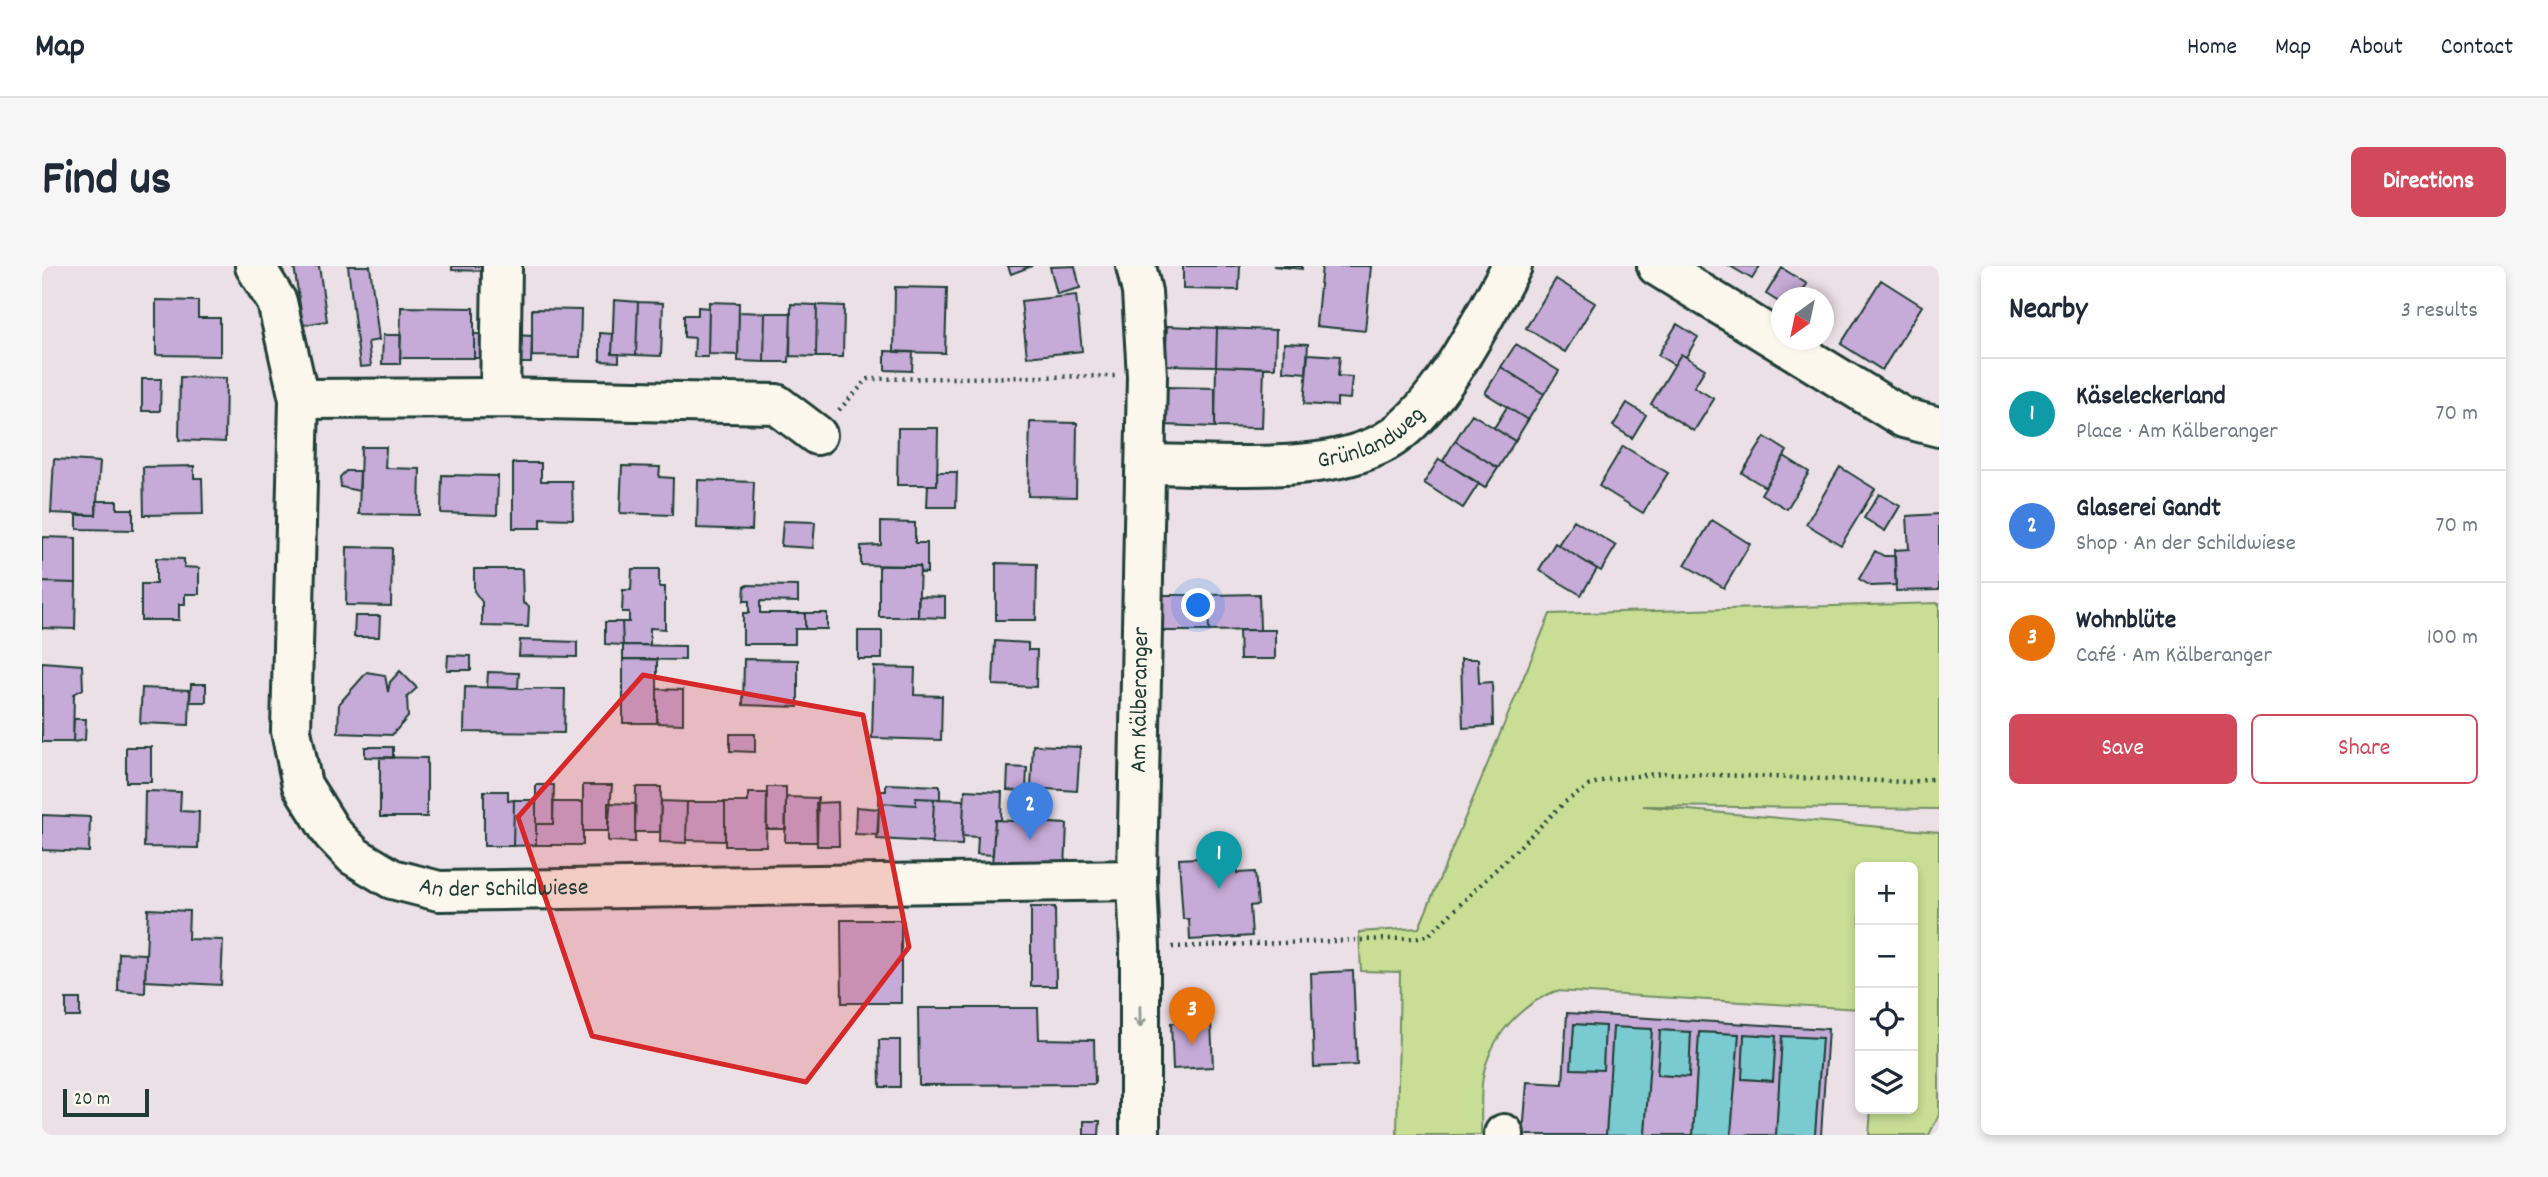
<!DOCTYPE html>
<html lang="en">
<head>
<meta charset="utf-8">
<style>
	body { margin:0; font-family:Dekko,sans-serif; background:#f6f6f7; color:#1f2937 }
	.controls { position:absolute; right:21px; bottom:21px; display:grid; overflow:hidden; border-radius:10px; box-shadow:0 4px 10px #0003 }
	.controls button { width:63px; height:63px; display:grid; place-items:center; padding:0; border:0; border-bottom:2px solid #e0e1e3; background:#fff; color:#1f2937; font:35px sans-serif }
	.compass { position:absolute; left:1729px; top:21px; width:63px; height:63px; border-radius:50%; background:#fff; box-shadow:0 4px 10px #0003; rotate:213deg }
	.scale { position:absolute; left:21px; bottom:18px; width:86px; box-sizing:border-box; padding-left:7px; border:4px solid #1f3d34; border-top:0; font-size:19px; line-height:24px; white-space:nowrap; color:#1f3d34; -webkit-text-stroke:5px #fbf7ec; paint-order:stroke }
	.you { position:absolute; left:1157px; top:340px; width:24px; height:24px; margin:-18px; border:5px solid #fff; border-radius:50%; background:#1a73e8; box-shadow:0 0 0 10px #1a73e833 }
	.badge { display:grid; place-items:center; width:46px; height:46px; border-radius:50%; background:#d1495b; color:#fff; font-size:23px; font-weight:700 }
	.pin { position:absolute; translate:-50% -58px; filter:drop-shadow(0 2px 4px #0008) }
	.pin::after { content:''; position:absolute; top:37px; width:24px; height:21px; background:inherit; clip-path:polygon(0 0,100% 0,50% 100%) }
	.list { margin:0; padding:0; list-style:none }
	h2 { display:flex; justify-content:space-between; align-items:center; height:91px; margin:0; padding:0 28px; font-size:30px }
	h2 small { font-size:23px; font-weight:400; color:#747a83 }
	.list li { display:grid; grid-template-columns:46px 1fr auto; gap:21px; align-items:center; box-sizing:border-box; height:112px; padding:0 28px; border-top:2px solid #e0e1e3 }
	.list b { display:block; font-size:26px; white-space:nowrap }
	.list p { margin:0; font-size:23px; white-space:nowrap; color:#747a83 }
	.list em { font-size:23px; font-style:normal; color:#747a83 }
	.actions { display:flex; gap:14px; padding:21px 28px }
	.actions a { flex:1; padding:16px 0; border:2px solid #d1495b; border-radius:10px; text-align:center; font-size:24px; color:#d1495b }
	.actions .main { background:#d1495b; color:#fff }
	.icon { flex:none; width:38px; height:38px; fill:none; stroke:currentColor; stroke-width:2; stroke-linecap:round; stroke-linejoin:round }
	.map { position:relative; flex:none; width:1897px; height:869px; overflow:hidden; border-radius:10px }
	header { display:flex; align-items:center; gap:42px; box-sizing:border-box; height:98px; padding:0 35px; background:#fff; border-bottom:2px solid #e0e1e3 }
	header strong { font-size:33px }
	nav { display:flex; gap:38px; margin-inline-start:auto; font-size:24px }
	.intro { display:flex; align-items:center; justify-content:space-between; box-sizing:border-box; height:168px; padding:0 42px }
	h1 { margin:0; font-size:49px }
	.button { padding:18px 32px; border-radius:10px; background:#d1495b; color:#fff; font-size:24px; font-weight:700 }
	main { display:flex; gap:42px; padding:0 42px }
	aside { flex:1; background:#fff; border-radius:10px; box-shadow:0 4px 10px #0003 }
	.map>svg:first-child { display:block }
	.green { fill:#c7de94; stroke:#738e64; stroke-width:2 }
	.water { fill:#7acbd1; stroke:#569292; stroke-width:2 }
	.building { fill:#c6aad7; stroke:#1f3d34; stroke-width:2; fill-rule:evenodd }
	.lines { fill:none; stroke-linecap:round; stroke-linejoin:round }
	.minor-casing { stroke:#1f3d34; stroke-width:44 }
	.path { stroke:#1f3d34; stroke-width:4.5; stroke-dasharray:2 5; stroke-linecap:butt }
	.minor { stroke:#fbf7ec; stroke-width:38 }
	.oneway { stroke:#8d9a90 }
	.marked { fill:#d62828; fill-opacity:0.2; stroke:#d62828; stroke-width:5; stroke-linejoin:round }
	.labels { text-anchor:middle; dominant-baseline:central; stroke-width:5; stroke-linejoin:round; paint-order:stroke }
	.street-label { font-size:24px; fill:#1f3d34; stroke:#fbf7ec }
</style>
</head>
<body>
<header>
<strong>Map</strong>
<nav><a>Home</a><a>Map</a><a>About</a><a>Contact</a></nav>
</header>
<div class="intro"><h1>Find us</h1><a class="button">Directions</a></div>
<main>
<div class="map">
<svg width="1897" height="869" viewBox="0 0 1897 869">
	<rect width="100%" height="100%" fill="#ebe0e6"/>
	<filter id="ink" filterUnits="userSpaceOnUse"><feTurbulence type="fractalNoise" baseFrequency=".0143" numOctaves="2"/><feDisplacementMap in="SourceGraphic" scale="14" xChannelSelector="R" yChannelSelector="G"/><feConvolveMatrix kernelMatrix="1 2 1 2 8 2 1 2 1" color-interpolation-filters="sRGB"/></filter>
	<g filter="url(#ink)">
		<path class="green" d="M1897,337V543L1601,540L1897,566V849L1887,869H1827L1829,843H1871V601H1818V743L1514,725C1482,737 1454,765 1444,798C1437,819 1440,847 1439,869H1355L1358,706L1319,705L1317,666L1377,662L1508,348Z"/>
		<path class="water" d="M1532,758L1563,760L1561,804L1529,803Z
			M1571,761L1610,763L1603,869H1564Z
			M1618,764L1649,766L1647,811L1615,809Z
			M1657,766L1697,768L1689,869H1651Z
			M1702,768L1734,770L1731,815L1700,813Z
			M1740,770L1780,772L1773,869H1734Z"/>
		<path class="building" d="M252,0H277L285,55L261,59Z
			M306,0H328L337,74L326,76L329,100L318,101Z
			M410,0H444V5L410,4Z
			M966,0H990L969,8Z
			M1033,0L1038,22L1015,28L1008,1Z
			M1141,0H1198L1197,24L1141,23Z
			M1231,0H1260V3Z
			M1280,0H1329L1323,65L1274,60Z
			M1688,0H1718L1710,13Z
			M1740,2L1765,18L1756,32H1740V38L1724,28Z
			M1514,13L1553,37L1523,86L1484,62Z
			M1839,14L1880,40L1840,104L1799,78Z
			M853,21L905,22L903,87L852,86Z
			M1034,29L1040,85L985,91L979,35Z
			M114,34L156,35V52H178V90L114,89Z
			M572,34L596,36L594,89L570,88Z
			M596,36L621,37L619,90L594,89Z
			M667,36L697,37L696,89L666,88Z
			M749,38L775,39L774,91L748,90Z
			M775,39L802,40L801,91H774Z
			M359,41L432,42V92H358Z
			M656,41L667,42L666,91H652L653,72L642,71V49H656Z
			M490,43L539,44L538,91L490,90Z
			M697,46L723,47L722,96L696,95Z
			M723,47H749L747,96H722Z
			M1635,58L1656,71L1644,91L1639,88L1632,99L1616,89Z
			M1125,60L1175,62L1174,100L1123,99Z
			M1175,62L1234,64L1233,102L1174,100Z
			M558,67L571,68L570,88H577V96L558,95Z
			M432,68H446L445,92H432Z
			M341,69H359L358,98H340Z
			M473,69L490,70L489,97H473Z
			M1242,77L1266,78L1264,107L1241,105Z
			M1474,78L1517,105L1502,128L1459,101Z
			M843,85L871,86L870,105L843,104Z
			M1266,88L1298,90L1296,110L1310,111L1308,133L1295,132V140L1262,138Z
			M1639,88L1663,103L1652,121L1672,133L1652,165L1609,138Z
			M1174,100L1222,102L1220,162L1173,161Z
			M1459,101L1502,128L1486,154L1443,127Z
			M138,111L184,112L183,176L137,174Z
			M100,113H119L118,145H100Z
			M1123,121L1173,122V161L1121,159Z
			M1585,137L1604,149L1590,172L1571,160Z
			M1465,141L1486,154L1473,175L1452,162Z
			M1430,148L1473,175L1456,202L1413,175Z
			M988,156L1035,157L1034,231L986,230Z
			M856,162H896L895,219H855Z
			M1723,171L1745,185L1723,221L1700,207Z
			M1413,175L1456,202L1443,222L1401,195Z
			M1581,180L1626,207L1601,247L1557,220Z
			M319,181H344L343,202L378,203L377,249L317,248Z
			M1742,190L1767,206L1745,243L1719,228Z
			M12,193L58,196L54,249L9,247Z
			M1397,193L1437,217L1421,242L1382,217Z
			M471,197H499V215H530L531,253L499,252V262H471Z
			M152,200V212H160L161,248L102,249L101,201Z
			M580,200L618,201L617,211L631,212L630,249L578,247Z
			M1798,201L1833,223L1799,279L1764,258Z
			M304,205H318L317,225L299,221L298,211Z
			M895,206H915L914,241H885L886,219H895Z
			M400,209L456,210L455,249L399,247Z
			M656,214L712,216L710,264L655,262Z
			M1837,228L1858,240L1843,265L1822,252Z
			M54,235H75V243H91V264L35,263V249H54Z
			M1897,248V324L1854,325L1852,284L1867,283L1865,250Z
			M1532,254L1574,280L1559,305L1516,279Z
			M1670,254L1708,278L1682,322L1643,299Z
			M741,255L773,256L771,282L739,280Z
			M839,256L873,257V277H885V307L878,306V300L819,299V280L839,279Z
			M0,271L34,272V317L0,316Z
			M1513,277L1555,303L1539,329L1497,304Z
			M305,281L350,282L349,340L304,339Z
			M1833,285L1842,290H1853L1854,319L1829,320L1817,313Z
			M114,292L142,293V301L157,302V328H143V338H137V354H99V318H114Z
			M954,297L995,298L994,354H954Z
			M837,300H878L876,351H837Z
			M432,303H480L481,337L487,340L486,361L440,360V336L432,325Z
			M590,303H617V321H623V363L608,362V379H581L580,356H587V346H580L581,324H589Z
			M0,316L34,317L33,363L0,362Z
			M703,319L756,320V336L718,335V347H763V363H753V378H701V347H707V335H702Z
			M1217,328L1218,364L1167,365L1166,329Z
			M1116,329H1166L1167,365H1116Z
			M876,330L903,331V352L876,351Z
			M763,347H785V363H763Z
			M313,350H338L337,371H312Z
			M563,356H580L581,379L563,378Z
			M1197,364H1233V393H1198Z
			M816,365H840V393H816Z
			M478,374L535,376V391L477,390Z
			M953,375L986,377V384H995L994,421L951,419Z
			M581,379L643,380V394L581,393Z
			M406,389L429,390V404H405Z
			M581,393H615V457H581Z
			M702,393L756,394V441L701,439Z
			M1419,393H1436L1437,417L1450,416L1451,460L1421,462Z
			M0,396L40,399L41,423L32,428L31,476H0Z
			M832,401L873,402L872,429L900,430L899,474L830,472Z
			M358,405L375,422L365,431L366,451L350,469L296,467L297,438L325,406L343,409L346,426L348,416Z
			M446,406L477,407L476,422L445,421Z
			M149,418H164V436H148Z
			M423,421L523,423L522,467L422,466Z
			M100,422L148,424L147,459L98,457Z
			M615,423L641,424V458L615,457Z
			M32,453H44L43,474L31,476Z
			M688,468H713V486L688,485Z
			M991,479L1038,481L1035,525L989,522Z
			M84,481H109V516H84Z
			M323,481H351V492L323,491Z
			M338,491L385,492V551H338Z
			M966,501L985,502L984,525L965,524Z
			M844,518L898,520V533L874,532V539L837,537L838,525H844Z
			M494,519H512L511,558H494Z
			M541,519H570L566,565H541Z
			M594,521H619L618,566H593Z
			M725,521H744V563H725Z
			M923,524L960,526L959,554H953L951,589L935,588L936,571L920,570Z
			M103,525L139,526L138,545L157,546L156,582L102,581Z
			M442,525H466V535L472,534L471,580H442Z
			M706,527H725L724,580H683V536H706Z
			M744,531L776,532L775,576H743Z
			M874,532L892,533L890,576L835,573L837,537L874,539Z
			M892,533L922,534L920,579L890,578Z
			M472,534H494V579L471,580Z
			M619,535L645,536L644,577L618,576Z
			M511,536H541V579H494V558H511Z
			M645,536H683V575L644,574Z
			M796,536L797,580H775L774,537Z
			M566,537L593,538V576L566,575Z
			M814,541L837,543L836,569L813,568Z
			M0,549L48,551L47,586L0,584Z
			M953,554L1025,558L1023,603L950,599Z
			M1194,590L1195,607L1213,606L1216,639L1208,640L1210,670L1148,674L1147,653H1141L1137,593Z
			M989,641H1013L1014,720H989Z
			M106,643L147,645L146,673L181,674L179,719L103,715Z
			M799,654H859V737H800Z
			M77,687L104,688L103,727L76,725Z
			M1311,705L1315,799L1272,801L1269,707Z
			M24,733H38V751H24Z
			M876,742H996L997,773L1052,774L1053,818L877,819Z
			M1525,747L1786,763L1779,869H1773L1780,772L1740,770L1734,869H1689L1697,768L1657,766L1651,869H1603L1610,763L1571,761L1564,869H1481L1485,816L1521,818ZM1532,758L1563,760L1561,804L1529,803ZM1618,764L1649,766L1647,811L1615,809ZM1702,768L1734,770L1731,815L1700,813Z
			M1169,756L1171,801L1131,803L1129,757Z
			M837,774H858V821H838Z
			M1042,855H1058L1057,869H1042Z"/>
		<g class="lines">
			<g class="minor-casing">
				<g id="minor">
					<path id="s1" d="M213,0L235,36L257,133L249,465L260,519L290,567L312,590L350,613L397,625L1095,614"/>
					<path d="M1094,0L1100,26L1105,110L1095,614L1098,682V869"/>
					<path d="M1615,0L1862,152L1897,161"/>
					<path d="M458,132L460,0"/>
					<path d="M257,133L458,132L734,138L775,169"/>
					<path id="s2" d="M1104,198C1173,198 1272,209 1335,180C1392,155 1440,53 1470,0"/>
					<path d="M1462,869V868"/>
				</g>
			</g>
			<path class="path" d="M797,144L826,113L1073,110
				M1130,681L1376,672L1387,669L1523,536L1550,518L1563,514L1619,507L1869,516L1897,512"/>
			<use href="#minor" class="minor"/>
		</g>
		<defs><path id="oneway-shaft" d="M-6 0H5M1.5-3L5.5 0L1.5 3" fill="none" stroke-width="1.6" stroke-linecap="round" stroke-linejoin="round" transform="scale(1.75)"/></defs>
		<use class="oneway" href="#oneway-shaft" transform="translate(1098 751) rotate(90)"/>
	</g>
	<path class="marked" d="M601,409L821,449L867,681L764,816L550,770L476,551Z"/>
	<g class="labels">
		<g class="street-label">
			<text stroke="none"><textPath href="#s2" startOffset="231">Grünlandweg</textPath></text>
			<text transform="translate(1099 434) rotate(-89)">Am Kälberanger</text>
			<text stroke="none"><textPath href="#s1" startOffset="775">An der Schildwiese</textPath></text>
		</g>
	</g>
</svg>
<div class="controls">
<button>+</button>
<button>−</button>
<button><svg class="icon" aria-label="locate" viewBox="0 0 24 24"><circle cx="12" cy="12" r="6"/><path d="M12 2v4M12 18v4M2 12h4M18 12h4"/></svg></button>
<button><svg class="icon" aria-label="layers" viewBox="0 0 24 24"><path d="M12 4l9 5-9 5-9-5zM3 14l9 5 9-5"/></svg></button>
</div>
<svg class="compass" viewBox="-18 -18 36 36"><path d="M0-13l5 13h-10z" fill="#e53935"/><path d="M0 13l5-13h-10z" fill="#747a83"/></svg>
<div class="scale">20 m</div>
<div class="you"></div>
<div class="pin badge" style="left:1177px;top:623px;background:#0f9aa8">1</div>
<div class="pin badge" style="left:988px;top:574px;background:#3f7fe0">2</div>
<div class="pin badge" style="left:1150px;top:779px;background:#e8710a">3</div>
</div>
<aside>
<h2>Nearby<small>3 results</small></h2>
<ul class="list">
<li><span class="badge" style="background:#0f9aa8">1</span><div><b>Käseleckerland</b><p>Place · Am Kälberanger</p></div><em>70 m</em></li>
<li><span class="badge" style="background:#3f7fe0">2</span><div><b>Glaserei Gandt</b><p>Shop · An der Schildwiese</p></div><em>70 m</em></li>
<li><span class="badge" style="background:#e8710a">3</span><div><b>Wohnblüte</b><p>Café · Am Kälberanger</p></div><em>100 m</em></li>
</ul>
<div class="actions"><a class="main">Save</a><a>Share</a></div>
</aside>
</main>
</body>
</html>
